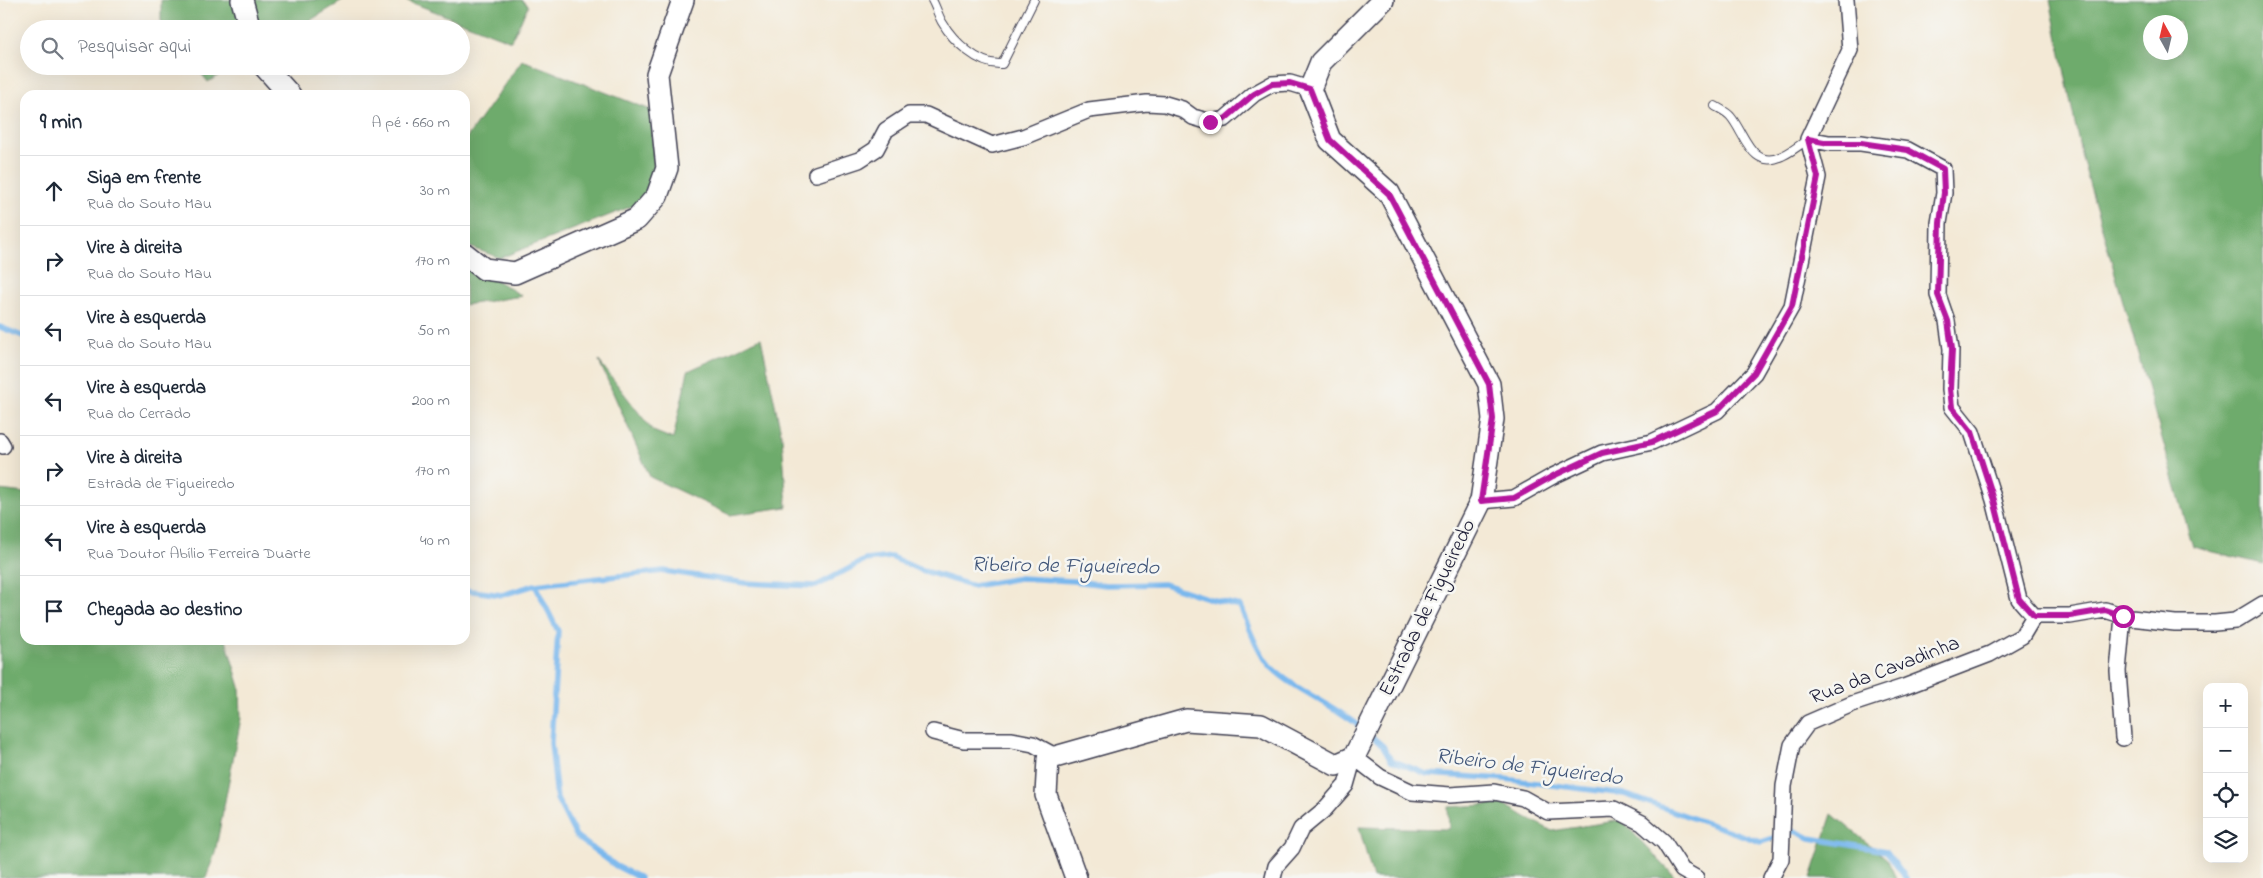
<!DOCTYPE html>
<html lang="pt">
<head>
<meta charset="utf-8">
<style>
	body { margin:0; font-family:"Indie Flower",sans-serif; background:#f6f6f7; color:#1f2937 }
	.controls { position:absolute; right:15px; bottom:15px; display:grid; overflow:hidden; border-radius:10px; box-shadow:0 5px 20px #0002 }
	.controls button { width:45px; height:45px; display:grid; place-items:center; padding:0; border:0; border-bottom:1px solid #e0e1e3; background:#fff; color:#1f2937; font:25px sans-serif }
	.compass { position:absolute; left:2143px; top:15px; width:45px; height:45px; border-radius:50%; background:#fff; box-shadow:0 5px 20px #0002; rotate:352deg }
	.stop { position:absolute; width:15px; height:15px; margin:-11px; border:4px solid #b5179e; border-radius:50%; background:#fff }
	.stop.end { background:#b5179e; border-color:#fff; box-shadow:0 1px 5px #0008 }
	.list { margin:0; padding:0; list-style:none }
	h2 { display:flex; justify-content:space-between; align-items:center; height:65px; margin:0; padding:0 20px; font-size:21px }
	h2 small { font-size:16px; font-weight:400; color:#747a83 }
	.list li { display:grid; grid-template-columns:32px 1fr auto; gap:15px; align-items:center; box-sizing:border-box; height:70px; padding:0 20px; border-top:1px solid #e0e1e3 }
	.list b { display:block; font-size:19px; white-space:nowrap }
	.list p { margin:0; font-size:16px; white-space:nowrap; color:#747a83 }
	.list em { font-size:16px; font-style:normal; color:#747a83 }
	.icon { flex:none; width:28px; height:28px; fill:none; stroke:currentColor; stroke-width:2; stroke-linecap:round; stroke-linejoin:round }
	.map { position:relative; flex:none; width:2263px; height:878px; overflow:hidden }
	.search { position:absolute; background:#fff; box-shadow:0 5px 20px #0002; left:20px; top:20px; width:450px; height:55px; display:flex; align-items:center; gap:12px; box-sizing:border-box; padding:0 18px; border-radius:28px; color:#747a83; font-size:19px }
	.panel { position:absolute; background:#fff; box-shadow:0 5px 20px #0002; left:20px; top:90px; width:450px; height:555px; border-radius:15px }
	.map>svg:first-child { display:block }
	.forest { fill:#6eab6c; stroke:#486654; fill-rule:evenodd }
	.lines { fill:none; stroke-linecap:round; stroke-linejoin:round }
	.stream { stroke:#7ab8ed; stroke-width:5.5 }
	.lane-casing { stroke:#414052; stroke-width:10 }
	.street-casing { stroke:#414052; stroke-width:18 }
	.secondary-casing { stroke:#414052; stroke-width:24 }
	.lane { stroke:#fff; stroke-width:8 }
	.street { stroke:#fff; stroke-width:15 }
	.secondary { stroke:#fff; stroke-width:21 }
	.route { stroke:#b5179e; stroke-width:6 }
	.labels { text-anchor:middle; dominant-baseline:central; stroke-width:5; stroke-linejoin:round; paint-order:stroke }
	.street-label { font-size:21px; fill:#22223b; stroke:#f6f6f2 }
	.water-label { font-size:22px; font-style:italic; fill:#415679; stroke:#f6f6f2 }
</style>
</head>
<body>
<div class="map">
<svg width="2263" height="878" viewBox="0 0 2263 878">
	<rect width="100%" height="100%" fill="#f6f6f2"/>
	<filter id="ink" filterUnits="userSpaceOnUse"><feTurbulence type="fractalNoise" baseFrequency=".02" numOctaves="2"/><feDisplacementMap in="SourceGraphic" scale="10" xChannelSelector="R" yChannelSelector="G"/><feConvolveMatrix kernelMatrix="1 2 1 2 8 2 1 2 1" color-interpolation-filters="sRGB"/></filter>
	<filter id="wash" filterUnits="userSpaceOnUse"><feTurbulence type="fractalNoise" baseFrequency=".0096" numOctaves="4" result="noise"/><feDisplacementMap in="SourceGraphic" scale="20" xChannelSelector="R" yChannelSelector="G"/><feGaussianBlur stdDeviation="1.12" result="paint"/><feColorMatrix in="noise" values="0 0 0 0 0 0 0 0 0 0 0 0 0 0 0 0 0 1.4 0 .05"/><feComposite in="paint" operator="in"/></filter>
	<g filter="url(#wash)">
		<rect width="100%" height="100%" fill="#f3e9d6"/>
		<path class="forest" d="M161,0H344L296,29H166L161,21Z
			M405,0H522L528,6L511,41Z
			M2050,0H2263V564L2193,547L2082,158ZM2150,22H2180V52H2150Z
			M522,60L651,110L655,180L638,204L500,258L470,247L465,233V140Z
			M195,66H234L208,82Z
			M465,261L522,296L465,305Z
			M761,338L782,437L787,507L730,515L650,477L599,361L653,431L673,439L688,371Z
			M0,490L25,493V640H226L240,687L241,718L215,853L206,878H0Z
			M1503,804L1552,831L1621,820L1676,878H1373L1359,827L1449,829L1448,807Z
			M1832,814L1887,859L1896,878H1811Z"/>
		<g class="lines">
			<path class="stream" d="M0,327L25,337
				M535,585L558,631L551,743L557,799L576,836L616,866L640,878
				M465,590L502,595L535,585L664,571L745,583L816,586L865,560L891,557L918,569L973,586L1020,578L1073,581L1106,585L1164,584L1210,599L1240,606C1247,624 1258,653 1271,667C1296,691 1335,705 1363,729
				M1370,735L1383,746L1391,760L1427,774L1505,779L1624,794L1761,842L1795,831L1810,838L1886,851L1906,878"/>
		</g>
	</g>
	<g filter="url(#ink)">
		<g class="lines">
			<g class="lane-casing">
				<path id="lane" d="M932,0C936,7 938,15 942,22C953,41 979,66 1002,64L1034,0
					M1715,106C1720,109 1727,112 1731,117C1745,134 1752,171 1782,156C1791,152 1800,145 1808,139"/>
			</g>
			<g class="street-casing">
				<path id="street" d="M1808,139L1829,143H1861L1908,150L1943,169L1944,193L1939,223L1938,295L1947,321L1951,349L1950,389L1952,407L1972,432L1994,500L2019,599L2034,616H2070L2105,610L2131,618L2175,623H2215L2235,621L2263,604
					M816,174L859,160L876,149L886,130L909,115H926L992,145L1023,137L1089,110L1147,103L1165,104L1182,109L1193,117L1210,122L1225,119L1254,94L1272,84L1290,83L1310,89
					M0,441L3,446
					M1481,501L1514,498L1553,476L1602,453L1652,442L1717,411L1754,373L1792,306L1818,177L1808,139L1850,50L1846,0
					M933,732L964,740H1012L1033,744L1057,757
					M2123,738L2118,671L2123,616
					M1273,878L1276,866L1292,848L1301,829L1325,809L1346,785L1354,757L1380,777L1412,792L1450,795L1494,792L1523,798L1548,812L1614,809L1642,823L1664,842L1682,870L1696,878
					M1771,878L1781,859L1784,786L1792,745L1808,723L1852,704L1904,687L1990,654L2022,636L2034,616"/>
			</g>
			<g class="secondary-casing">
				<path id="secondary" d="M242,0L250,29
					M264,66L290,95
					M465,254L484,269L515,273L637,219L657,196L667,168L657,74L683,0
					M1076,878L1046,795L1048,759L1186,720L1261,725L1336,765L1354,757L1481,501L1493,419L1489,384L1389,193L1330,140L1310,89L1321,62L1383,0"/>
			</g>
			<use href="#lane" class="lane"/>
			<use href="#street" class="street"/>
			<use href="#secondary" class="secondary"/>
		</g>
	</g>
	<g class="lines" filter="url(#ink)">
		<path class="route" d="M1210,122L1225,119L1254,94L1272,84L1290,83L1310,89L1330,140L1389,194L1489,384L1493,419L1481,501L1514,498L1553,476L1602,453L1652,442L1717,411L1754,373L1792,306L1818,177L1808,139L1829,143H1861L1908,150L1943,169L1944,193L1940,223L1938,295L1948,321L1952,349L1950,389L1952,407L1972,432L1994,500L2019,599L2034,616H2070L2105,610L2123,616"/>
	</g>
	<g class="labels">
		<g class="street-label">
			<text transform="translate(1428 608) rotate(-64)">Estrada de Figueiredo</text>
			<text transform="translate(1885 671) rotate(-21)">Rua da Cavadinha</text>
		</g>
		<g class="water-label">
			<text transform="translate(1065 567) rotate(1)">Ribeiro de Figueiredo</text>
			<text transform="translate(1529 768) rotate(7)">Ribeiro de Figueiredo</text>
		</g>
	</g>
</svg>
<div class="controls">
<button>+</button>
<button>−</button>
<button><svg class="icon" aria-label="locate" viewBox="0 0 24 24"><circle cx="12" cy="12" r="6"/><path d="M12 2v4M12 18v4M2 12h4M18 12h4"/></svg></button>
<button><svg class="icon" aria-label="layers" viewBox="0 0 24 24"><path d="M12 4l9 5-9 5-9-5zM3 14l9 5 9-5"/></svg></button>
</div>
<svg class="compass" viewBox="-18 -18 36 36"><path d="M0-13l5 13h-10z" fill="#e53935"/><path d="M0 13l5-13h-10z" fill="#747a83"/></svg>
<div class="stop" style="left:2123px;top:616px"></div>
<div class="stop end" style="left:1210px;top:122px"></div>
<div class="search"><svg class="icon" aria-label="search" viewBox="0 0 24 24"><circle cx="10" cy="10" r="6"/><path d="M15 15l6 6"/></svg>Pesquisar aqui</div>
<section class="panel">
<h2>9 min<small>A pé · 660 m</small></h2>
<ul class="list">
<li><svg class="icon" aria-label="ahead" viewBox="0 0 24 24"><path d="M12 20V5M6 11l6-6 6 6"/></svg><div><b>Siga em frente</b><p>Rua do Souto Mau</p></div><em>30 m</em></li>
<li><svg class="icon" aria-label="right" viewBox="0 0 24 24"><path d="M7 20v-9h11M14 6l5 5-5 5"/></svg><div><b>Vire à direita</b><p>Rua do Souto Mau</p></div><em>170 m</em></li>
<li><svg class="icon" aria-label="left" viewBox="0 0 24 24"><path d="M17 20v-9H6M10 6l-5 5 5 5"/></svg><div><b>Vire à esquerda</b><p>Rua do Souto Mau</p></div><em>50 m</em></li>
<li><svg class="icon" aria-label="left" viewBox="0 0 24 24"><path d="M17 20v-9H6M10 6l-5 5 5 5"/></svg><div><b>Vire à esquerda</b><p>Rua do Cerrado</p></div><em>200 m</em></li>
<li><svg class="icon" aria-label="right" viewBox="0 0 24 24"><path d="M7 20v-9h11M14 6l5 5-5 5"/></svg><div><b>Vire à direita</b><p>Estrada de Figueiredo</p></div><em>170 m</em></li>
<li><svg class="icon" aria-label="left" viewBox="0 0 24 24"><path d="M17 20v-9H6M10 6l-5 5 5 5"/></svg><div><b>Vire à esquerda</b><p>Rua Doutor Abílio Ferreira Duarte</p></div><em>40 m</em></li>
<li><svg class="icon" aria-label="arrive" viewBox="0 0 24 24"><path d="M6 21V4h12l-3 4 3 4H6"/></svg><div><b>Chegada ao destino</b></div></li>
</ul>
</section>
</div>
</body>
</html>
